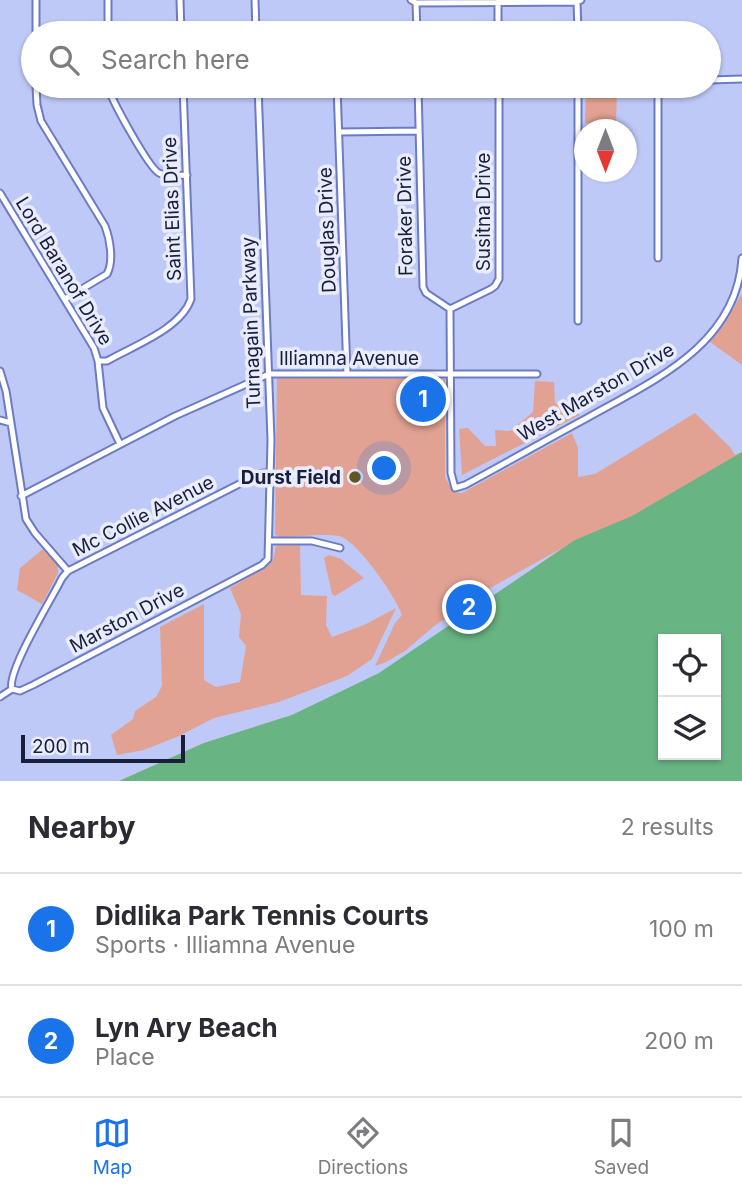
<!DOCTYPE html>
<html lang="en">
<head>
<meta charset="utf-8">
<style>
	body { margin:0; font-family:Inter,sans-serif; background:#f7f7f7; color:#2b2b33 }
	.controls { position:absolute; right:21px; bottom:21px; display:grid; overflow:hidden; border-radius:0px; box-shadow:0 2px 5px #0004 }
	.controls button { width:63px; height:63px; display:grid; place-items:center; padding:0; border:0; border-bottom:2px solid #e1e1e2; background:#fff; color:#2b2b33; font:35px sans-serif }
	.compass { position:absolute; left:574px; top:119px; width:63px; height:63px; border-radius:50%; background:#fff; box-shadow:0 2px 5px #0004; rotate:180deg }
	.scale { position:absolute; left:21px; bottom:18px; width:164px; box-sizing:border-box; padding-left:7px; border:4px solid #191e3b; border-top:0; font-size:19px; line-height:24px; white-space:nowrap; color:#191e3b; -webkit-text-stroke:5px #e8ecfc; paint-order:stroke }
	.you { position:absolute; left:385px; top:469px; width:24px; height:24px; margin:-18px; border:5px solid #fff; border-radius:50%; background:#1a73e8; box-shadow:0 0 0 10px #1a73e833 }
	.badge { display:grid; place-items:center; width:46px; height:46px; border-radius:50%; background:#1a73e8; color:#fff; font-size:23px; font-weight:700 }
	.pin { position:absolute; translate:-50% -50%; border:4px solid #fff; box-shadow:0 2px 7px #0006 }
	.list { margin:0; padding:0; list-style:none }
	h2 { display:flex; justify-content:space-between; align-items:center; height:91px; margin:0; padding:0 28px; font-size:30px }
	h2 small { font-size:23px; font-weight:400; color:#7c7c81 }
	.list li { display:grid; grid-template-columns:46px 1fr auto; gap:21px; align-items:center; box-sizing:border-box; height:112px; padding:0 28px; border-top:2px solid #e1e1e2 }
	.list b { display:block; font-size:26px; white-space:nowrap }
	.list p { margin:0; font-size:23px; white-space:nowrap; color:#7c7c81 }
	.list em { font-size:23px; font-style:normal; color:#7c7c81 }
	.icon { flex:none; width:38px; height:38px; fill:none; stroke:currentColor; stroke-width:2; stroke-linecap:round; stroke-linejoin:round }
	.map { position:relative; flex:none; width:742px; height:781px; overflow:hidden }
	.search { position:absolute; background:#fff; box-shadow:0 2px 5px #0004; left:21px; right:21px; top:21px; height:77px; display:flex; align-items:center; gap:18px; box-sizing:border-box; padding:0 24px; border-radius:38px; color:#7c7c81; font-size:26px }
	.sheet { height:315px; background:#fff }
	nav { display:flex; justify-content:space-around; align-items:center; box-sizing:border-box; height:98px; border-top:2px solid #e1e1e2; background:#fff; font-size:19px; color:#7c7c81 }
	nav a { display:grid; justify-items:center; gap:4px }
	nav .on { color:#1a73e8 }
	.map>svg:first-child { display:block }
	.green { fill:#e1a293 }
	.water { fill:#69b483; fill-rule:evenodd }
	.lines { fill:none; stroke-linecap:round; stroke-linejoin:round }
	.minor-casing { stroke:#6d7cc2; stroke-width:9 }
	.minor { stroke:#fff; stroke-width:5 }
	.poi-dot { fill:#635522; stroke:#e8ecfc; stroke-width:2.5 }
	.labels { text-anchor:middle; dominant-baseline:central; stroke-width:7; stroke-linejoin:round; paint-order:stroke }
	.street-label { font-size:19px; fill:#191e3b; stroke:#e8ecfc }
	.poi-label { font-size:19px; font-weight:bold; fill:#191e3b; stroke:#e8ecfc; text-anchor:end }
</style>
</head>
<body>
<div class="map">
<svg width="742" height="781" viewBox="0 0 742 781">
	<rect width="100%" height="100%" fill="#bec9f7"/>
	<path class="green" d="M586,87H617L616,123H585Z
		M741,295L742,297V365L710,342L725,323Z
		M277,377L445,379V477L453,492L462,493L572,433L578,448V477L595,474L695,413L730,447L735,455L742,452L716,639H663L119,781L204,743L292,715L380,675L564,547L492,587L433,627L405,651L384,663L375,666L395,623L402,615C396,597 357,540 339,536C325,533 294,537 279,537L275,534Z
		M535,381L554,382L555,403L580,415L462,475L459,429L468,428L485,446H496L495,430L510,431L533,412Z
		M300,545L301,595L327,596L326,625L332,637L364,625L396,608L372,659L347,676L279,702L214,718L179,736L144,750L117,755L111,735L133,719L135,711L156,697L162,686L160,627L204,604V680L216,687L240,682L246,646L239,637L241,614L230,588L268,566L273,560L276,546Z
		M43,549L58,564V573L42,604L17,590L20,568Z
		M329,555L341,559L364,578L335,596L332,594L324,558Z"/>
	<path class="water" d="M742,452V781H119L204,743L292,715L379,673L575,540L632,516ZM663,639H716V755H663Z"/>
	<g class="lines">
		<g class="minor-casing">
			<path id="minor" d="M36,0V33
				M180,0L181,33
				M255,0L256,33
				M411,0L416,3L577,2L581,0
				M577,1L578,33
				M498,2V33
				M416,3L417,33
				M108,33V0
				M709,80L742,79
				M36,86L37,105L41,121L105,226C110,239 114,261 107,274L65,299
				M108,86C110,98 149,168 159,173C167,177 178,175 187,175
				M337,86L347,374
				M418,86L423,287L426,293L450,309
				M658,86V258
				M339,132L419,131
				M0,193L94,348L98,361L103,408L120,444
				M450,309L451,473L455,488L465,485C506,463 546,440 587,418C653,381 737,345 742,258
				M450,309L491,289L495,286L499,279V86
				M578,321V86
				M98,361H107C133,346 181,329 191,299L183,86
				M0,371L6,391L26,519L35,533L68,571
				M0,420L11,423
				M21,496L175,416L269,374H537
				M270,541H312L340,548
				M12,689C6,672 53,597 62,578L68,571L259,474L270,472
				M0,697L12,689L20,691L33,685L262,565L268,559L271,440L258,86"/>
		</g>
		<use href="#minor" class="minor"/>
	</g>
	<circle class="poi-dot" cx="355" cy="477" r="7"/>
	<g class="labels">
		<g class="street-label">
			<text transform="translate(172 209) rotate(-92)">Saint Elias Drive</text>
			<text transform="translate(483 212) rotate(-90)">Susitna Drive</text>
			<text transform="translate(405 216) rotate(-91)">Foraker Drive</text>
			<text transform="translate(327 230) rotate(-92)">Douglas Drive</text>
			<text transform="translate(64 271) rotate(59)">Lord Baranof Drive</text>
			<text transform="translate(251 323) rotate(-92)">Turnagain Parkway</text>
			<text x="349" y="358">Illiamna Avenue</text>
			<text transform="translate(596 392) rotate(-30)">West Marston Drive</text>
			<text transform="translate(143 516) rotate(-27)">Mc Collie Avenue</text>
			<text transform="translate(127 618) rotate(-28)">Marston Drive</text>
		</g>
		<g class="poi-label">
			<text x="341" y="477">Durst Field</text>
		</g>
	</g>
</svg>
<div class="controls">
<button><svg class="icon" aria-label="locate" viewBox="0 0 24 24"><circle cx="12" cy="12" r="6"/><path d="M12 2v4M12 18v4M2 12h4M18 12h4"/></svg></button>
<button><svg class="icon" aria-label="layers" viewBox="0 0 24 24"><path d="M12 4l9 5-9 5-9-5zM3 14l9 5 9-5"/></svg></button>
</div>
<svg class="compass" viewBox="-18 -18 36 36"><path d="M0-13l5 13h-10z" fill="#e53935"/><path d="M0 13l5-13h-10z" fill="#7c7c81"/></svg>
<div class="scale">200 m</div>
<div class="you"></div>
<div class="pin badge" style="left:423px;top:399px">1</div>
<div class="pin badge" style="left:469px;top:607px">2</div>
<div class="search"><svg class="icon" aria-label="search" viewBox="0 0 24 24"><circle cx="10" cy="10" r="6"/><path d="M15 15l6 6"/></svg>Search here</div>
</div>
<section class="sheet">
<h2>Nearby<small>2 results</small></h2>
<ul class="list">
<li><span class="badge">1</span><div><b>Didlika Park Tennis Courts</b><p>Sports · Illiamna Avenue</p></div><em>100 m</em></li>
<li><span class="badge">2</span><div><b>Lyn Ary Beach</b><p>Place</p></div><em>200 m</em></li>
</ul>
</section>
<nav>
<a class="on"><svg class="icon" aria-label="map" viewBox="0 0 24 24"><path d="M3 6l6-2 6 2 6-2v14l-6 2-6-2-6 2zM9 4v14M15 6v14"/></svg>Map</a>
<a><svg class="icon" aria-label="directions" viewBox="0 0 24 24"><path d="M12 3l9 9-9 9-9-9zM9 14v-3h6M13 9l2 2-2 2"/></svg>Directions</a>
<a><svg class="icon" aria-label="saved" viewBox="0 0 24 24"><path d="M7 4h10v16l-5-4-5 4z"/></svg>Saved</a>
</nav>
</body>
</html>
